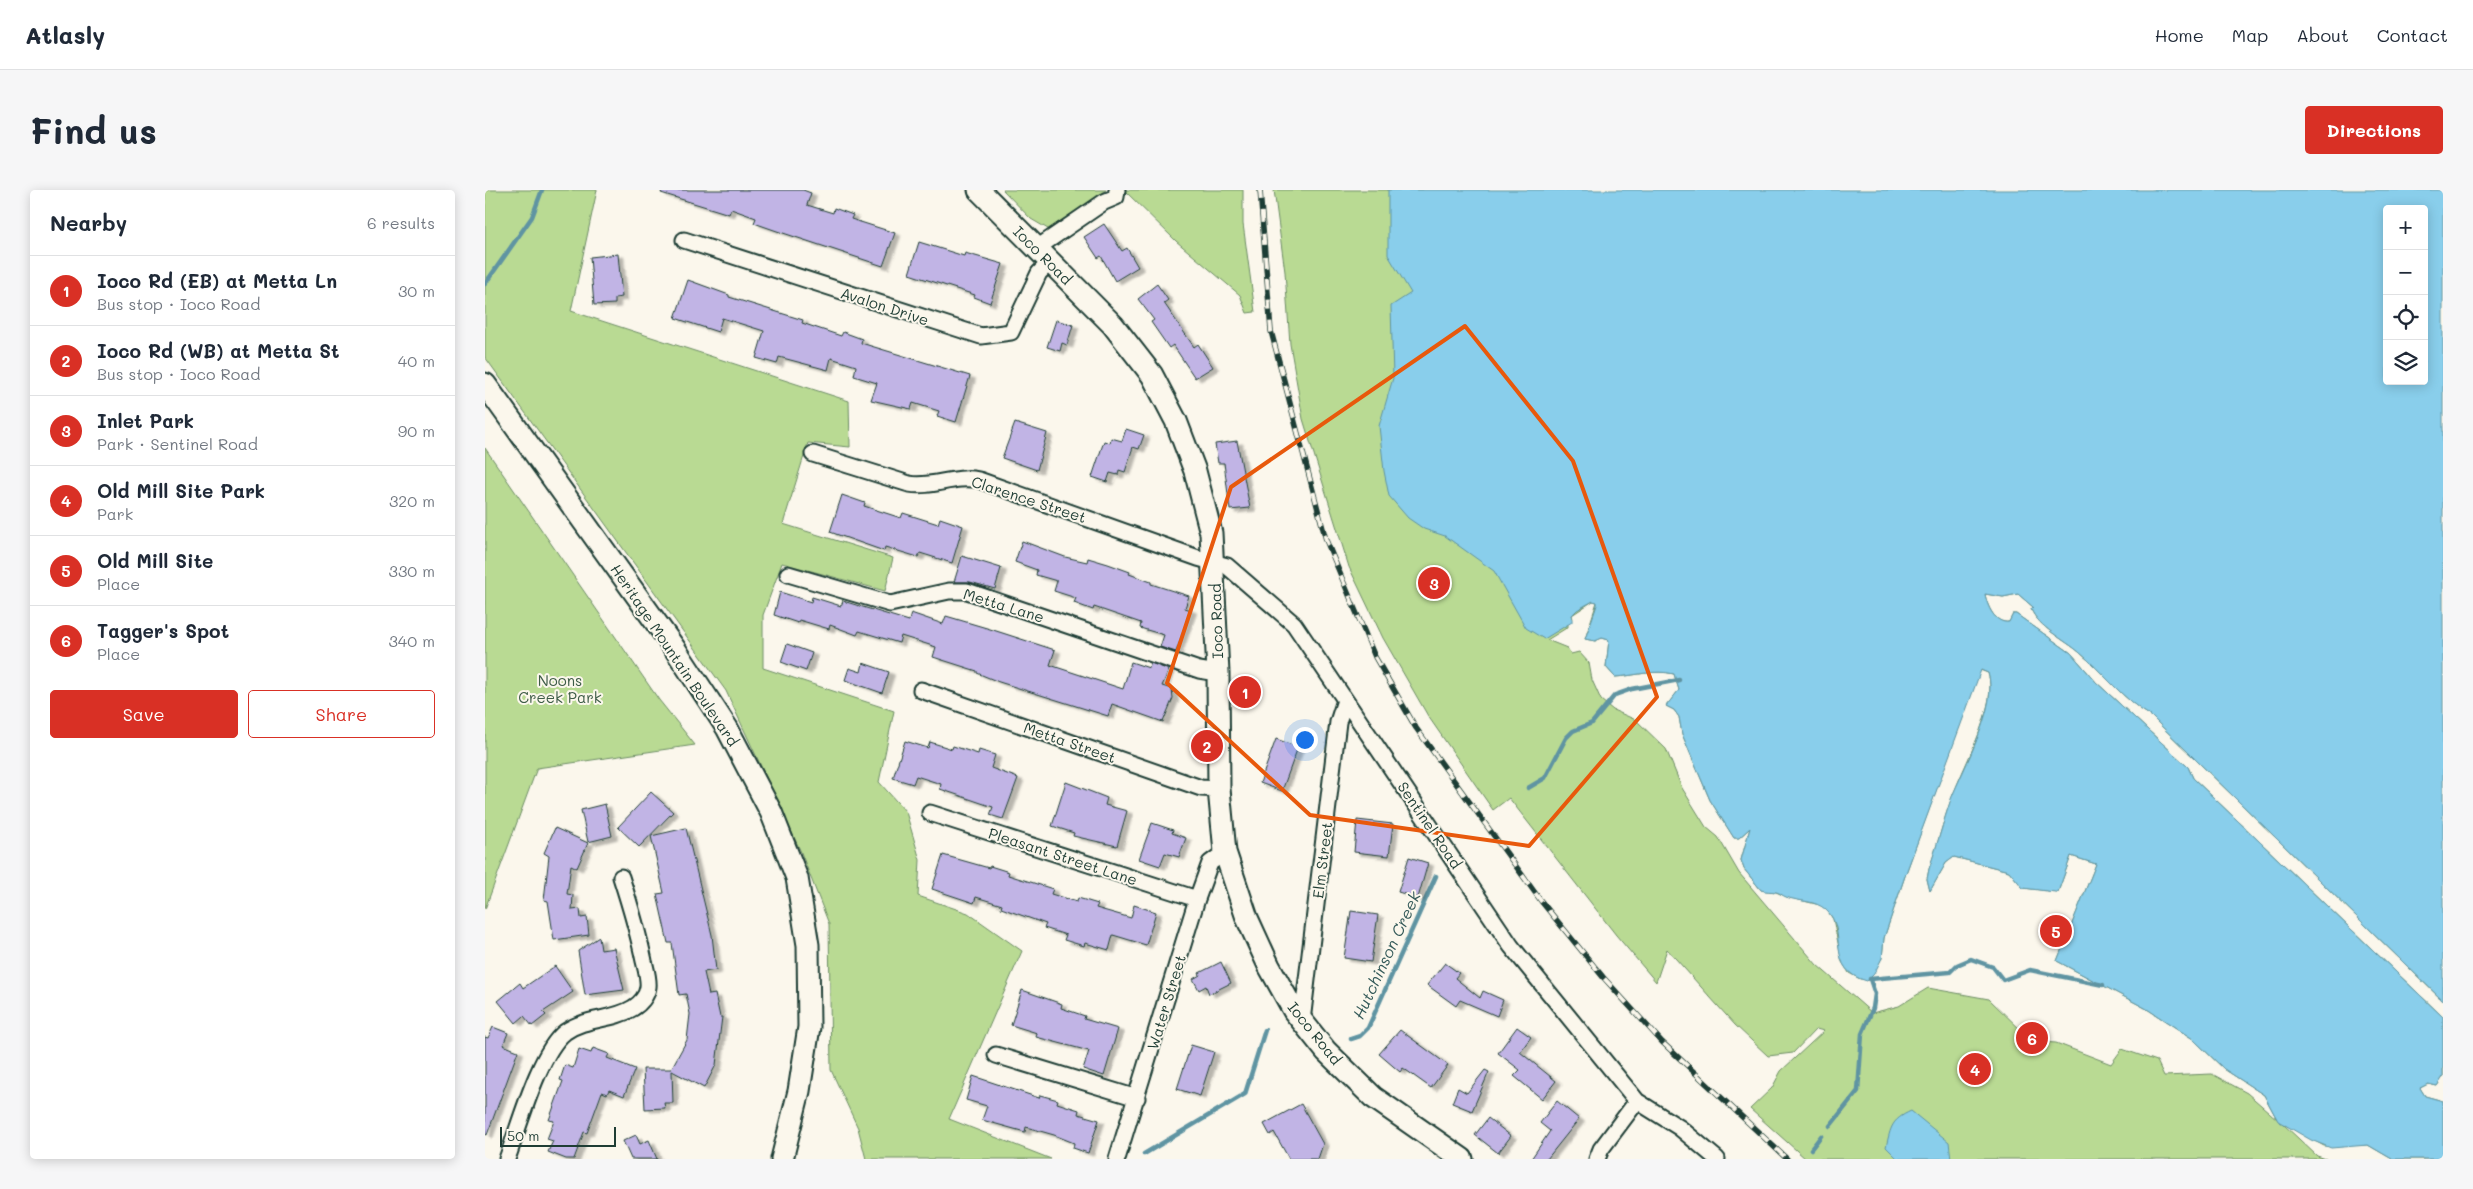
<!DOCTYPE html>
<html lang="en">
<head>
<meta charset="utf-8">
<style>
	body { margin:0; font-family:Mali,sans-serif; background:#f6f6f7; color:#1f2937 }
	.controls { position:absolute; right:15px; top:15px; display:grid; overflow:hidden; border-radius:5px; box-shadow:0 2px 12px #0003 }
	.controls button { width:45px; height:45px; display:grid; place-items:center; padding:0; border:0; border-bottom:1px solid #e0e1e3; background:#fff; color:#1f2937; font:25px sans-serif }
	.scale { position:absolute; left:15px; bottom:12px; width:116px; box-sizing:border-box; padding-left:5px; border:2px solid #1f3d34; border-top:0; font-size:14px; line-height:18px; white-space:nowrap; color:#1f3d34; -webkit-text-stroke:4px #fbf7ec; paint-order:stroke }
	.you { position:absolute; left:819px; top:549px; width:18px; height:18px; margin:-12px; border:4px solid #fff; border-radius:50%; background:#1a73e8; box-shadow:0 0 0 8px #1a73e833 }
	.badge { display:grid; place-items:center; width:32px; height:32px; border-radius:50%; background:#d93025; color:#fff; font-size:16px; font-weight:700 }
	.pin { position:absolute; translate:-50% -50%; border:2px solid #fff; box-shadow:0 1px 5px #0006 }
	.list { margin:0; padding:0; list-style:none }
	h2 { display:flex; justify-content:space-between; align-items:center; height:65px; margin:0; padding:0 20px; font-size:21px }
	h2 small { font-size:16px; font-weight:400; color:#747a83 }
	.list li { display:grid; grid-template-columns:32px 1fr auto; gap:15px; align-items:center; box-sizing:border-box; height:70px; padding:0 20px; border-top:1px solid #e0e1e3 }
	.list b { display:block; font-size:19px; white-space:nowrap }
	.list p { margin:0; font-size:16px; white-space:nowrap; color:#747a83 }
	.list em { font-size:16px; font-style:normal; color:#747a83 }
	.actions { display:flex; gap:10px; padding:15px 20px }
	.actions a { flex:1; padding:11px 0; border:1px solid #d93025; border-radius:5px; text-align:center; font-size:18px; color:#d93025 }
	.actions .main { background:#d93025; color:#fff }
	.icon { flex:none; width:28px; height:28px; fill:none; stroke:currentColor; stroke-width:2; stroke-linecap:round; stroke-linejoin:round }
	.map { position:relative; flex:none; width:1958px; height:969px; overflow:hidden; border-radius:5px }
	header { display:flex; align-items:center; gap:30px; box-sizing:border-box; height:70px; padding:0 25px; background:#fff; border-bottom:1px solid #e0e1e3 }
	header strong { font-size:24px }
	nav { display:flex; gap:28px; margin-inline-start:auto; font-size:18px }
	.intro { display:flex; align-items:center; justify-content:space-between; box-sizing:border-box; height:120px; padding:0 30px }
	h1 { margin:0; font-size:35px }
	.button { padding:12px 22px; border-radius:5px; background:#d93025; color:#fff; font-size:18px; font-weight:700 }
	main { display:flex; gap:30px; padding:0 30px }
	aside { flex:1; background:#fff; border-radius:5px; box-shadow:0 2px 12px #0003 }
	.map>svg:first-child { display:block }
	.green { fill:#b9da93; stroke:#6c8c64; fill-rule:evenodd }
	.water { fill:#89ceeb; stroke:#5f94a2; fill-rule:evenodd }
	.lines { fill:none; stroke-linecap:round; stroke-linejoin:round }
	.stream { stroke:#5f94a2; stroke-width:4.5 }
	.building { fill:#c1b4e5; stroke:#1f3d34; filter:url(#shadow) }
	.street-casing { stroke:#1f3d34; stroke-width:19 }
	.secondary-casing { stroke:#1f3d34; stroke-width:25 }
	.street { stroke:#fbf7ec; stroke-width:15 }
	.secondary { stroke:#fbf7ec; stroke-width:21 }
	.rail-casing { stroke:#1f3d34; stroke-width:5.5 }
	.rail { stroke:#fbf7ec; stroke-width:4; stroke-dasharray:11; stroke-linecap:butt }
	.marked { fill:none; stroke:#e8590c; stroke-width:4; stroke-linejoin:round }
	.labels { text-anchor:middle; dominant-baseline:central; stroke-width:4; stroke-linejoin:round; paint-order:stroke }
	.street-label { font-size:15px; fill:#1f3d34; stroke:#fbf7ec }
	.park-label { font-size:15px; fill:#3e5c47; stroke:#fbf7ec }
	.water-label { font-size:16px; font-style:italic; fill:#345a59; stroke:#fbf7ec }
</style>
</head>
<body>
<header>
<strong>Atlasly</strong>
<nav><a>Home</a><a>Map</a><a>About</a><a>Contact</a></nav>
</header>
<div class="intro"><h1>Find us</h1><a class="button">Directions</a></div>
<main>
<aside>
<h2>Nearby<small>6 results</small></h2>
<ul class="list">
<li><span class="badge">1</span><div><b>Ioco Rd (EB) at Metta Ln</b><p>Bus stop · Ioco Road</p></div><em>30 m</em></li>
<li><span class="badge">2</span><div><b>Ioco Rd (WB) at Metta St</b><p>Bus stop · Ioco Road</p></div><em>40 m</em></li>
<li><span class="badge">3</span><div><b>Inlet Park</b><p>Park · Sentinel Road</p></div><em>90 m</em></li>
<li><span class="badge">4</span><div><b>Old Mill Site Park</b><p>Park</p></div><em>320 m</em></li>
<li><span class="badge">5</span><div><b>Old Mill Site</b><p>Place</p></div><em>330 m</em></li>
<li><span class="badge">6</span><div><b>Tagger's Spot</b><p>Place</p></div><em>340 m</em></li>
</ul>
<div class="actions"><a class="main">Save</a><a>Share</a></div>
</aside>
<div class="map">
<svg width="1958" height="969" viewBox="0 0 1958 969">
	<defs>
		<filter id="shadow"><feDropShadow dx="5.5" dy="3" stdDeviation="1" flood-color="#0004"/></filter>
	</defs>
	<rect width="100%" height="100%" fill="#fbf7ec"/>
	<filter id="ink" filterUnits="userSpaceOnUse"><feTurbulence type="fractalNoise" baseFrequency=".02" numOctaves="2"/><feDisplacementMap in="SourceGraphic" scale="10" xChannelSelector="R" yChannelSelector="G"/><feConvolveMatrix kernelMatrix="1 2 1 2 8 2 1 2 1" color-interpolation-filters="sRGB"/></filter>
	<g filter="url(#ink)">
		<path class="green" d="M0,0H112L86,121L364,211L365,257L323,253L298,334L408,368L400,401L297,373L278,425V478L409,521L394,592L421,622L435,670L433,706L483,723L537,761L464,929L566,969H381L373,938L346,880L344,734L315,660L241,501L0,167Z
			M518,0H621L610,9L563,39L546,29Z
			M639,0H758V34L770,122L762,123L755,105L691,51Z
			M789,0H938L1489,400L1507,363L1958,811L1666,526C1638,510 1618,482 1594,462C1580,450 1553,437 1546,419L1548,417L1533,404L1518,407L1500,404C1502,416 1510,434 1524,432L1528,424H1531L1586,463L1611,492L1703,577L1708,588L1958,827V887L1952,896L1943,894L1935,898L1940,906L1958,911V969H1907L1883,955L1839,956L1797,933L1832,966L1841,969H1321L1265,919L1287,898L1296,881L1339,841L1331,839L1308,863L1283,866L1250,835L1182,759L1171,792L1131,745L1024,608L1008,620L943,526L898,448L864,377L818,229L805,154L800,82ZM925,273L1088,429L1087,425L1108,411L1112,412L1100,449L1110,451L1117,448L1124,450L1121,477L1130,487C1150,486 1169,479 1189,484L1194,500L1181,516L1189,520L1194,527L1197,544L1225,610L1249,648H1254L1265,638L1256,670L1259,679L1276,700L1291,702L1302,707L1335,715L1342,720L1348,729L1357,772L1364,783L1375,789H1385L1397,768L1399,748L1421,683L1495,480L1503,483C1513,511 1483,568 1472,595C1460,622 1454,651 1444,679L1442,689L1445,701L1461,673L1469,667L1524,681L1538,698L1573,702L1586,666L1611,674L1572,771L1662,819L1708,849L1739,879L1779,905L1792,929L1762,903L1727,884L1679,886L1672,871L1637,859L1626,874L1571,853L1556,852L1555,857L1538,856L1539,843L1504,809L1443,798L1414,816L1387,823L1332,775L1254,683L1233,647L1221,637L1197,598L1181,559L1151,530L1128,520L1116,510L1107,490L1104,473L1094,462L1086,464L1082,458L1062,450L1083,437V434Z
			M0,258L174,510L210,555L52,578L0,719Z"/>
		<path class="water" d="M903,0H1958V811L1666,526C1638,510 1618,482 1594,462C1580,450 1553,437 1546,419L1548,417L1533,404L1518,407L1500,404C1502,416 1510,434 1524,432L1528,424H1531L1586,463L1611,492L1703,577L1708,588L1958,827V887L1952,896L1943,894L1935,898L1940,906L1958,911V969H1907L1883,955L1846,958L1826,950L1793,931L1779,905L1739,879L1708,849L1662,819L1572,771L1611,674L1586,666L1573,702H1570L1538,698L1524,681L1469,667L1461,673L1445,701L1442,689L1444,679C1452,656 1458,632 1466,609C1478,579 1514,514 1503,483L1496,480L1421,683L1399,748L1397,768L1389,784L1382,791C1339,780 1364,740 1341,720C1331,710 1314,712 1301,707C1298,706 1294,702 1291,702C1286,701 1281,702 1276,700L1259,679L1256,670L1265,638L1254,648H1249L1225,610L1197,544L1194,527L1189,520L1181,516L1194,500L1189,484C1169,479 1150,486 1130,487L1121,477L1124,450L1117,448L1110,451L1100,449L1112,415V412L1108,411L1092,420L1087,425V432L1059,449L1041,438L1009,381L960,346L939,339L923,328L904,306L899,281L894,236L908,188L906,116L926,103L903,65ZM1902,19H1939V191H1902Z
			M1426,921L1464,952L1466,969H1413L1401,957C1406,937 1406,930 1426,921Z"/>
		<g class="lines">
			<path class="stream" d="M0,94L47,27L57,0
				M1043,598L1060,588L1081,548L1088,541L1107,533L1130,505L1147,499L1194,490
				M866,849L875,846L883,838L951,686
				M1345,936L1373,901L1377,844L1388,818L1390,804L1385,789L1465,782L1472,775L1486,769L1508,777L1518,790L1545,780L1618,795
				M1326,959L1336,946
				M659,964L760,904L780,840"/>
		</g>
		<path class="building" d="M177,0H318L326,3L322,15L348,23L349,18L368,25L366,29L410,43L398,76L292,41L269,33L271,28L246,19L244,24L176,3Z
			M619,34L637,61L642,58L653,77L630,91L616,66L613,68L599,47Z
			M434,52L479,66L480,63L518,74L505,113L489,107L490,105L424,84Z
			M133,64L137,107L130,108V114L109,115L105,67Z
			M203,90L244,105V107L318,130L317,133L356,146L358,142L377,149L376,153L485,186L471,232L452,226L454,221L428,213L426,219L386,210L392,193L369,186L371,176L346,168L343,180L294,167L292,174L271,168L279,141L237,128L233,142L190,128Z
			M672,94L683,110L679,113L709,157L713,154L728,177L710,188L688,155L684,158L666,132L669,130L653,109Z
			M571,130L588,135L582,155L577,153L575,161L562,157Z
			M530,233L562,243L552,280L517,268Z
			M641,239L659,245L654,259L648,257L640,282L634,280L633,285L625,283L622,292L607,287L619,251L625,253L626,248L637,251Z
			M752,251L765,318L745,320L739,273H733L730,254Z
			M357,305L380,313L379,316L416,328L418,323L453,334L455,328L478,336L467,373L435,363L433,367L400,357L399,361L345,342Z
			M537,351L580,367L602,372L603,368L623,374L645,382L644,384L666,392V394L704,406L700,418L706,420L691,462L675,457L679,445L655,438L656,433L609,417L608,420L589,413L591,408L569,401L572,391L551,385L552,380L530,372Z
			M477,366L516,378L510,399L485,392H469Z
			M295,402L326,412L327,407L356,416L358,411L424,431L426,423L458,434L461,426L505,439L570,460L565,475L638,499L646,472L664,478L666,473L684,480L677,496L687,499L688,508L678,532L627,514L623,526L514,492L492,483V481L448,467L451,457L416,446L414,453L374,441L372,445L345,435L344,439L314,430L313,433L289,425Z
			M302,454L327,463L321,481L296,472Z
			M378,473L404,482L397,503L360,490L364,478L376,482Z
			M791,549L813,557L797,601L775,593Z
			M420,551L443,558L445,552L467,559L468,556L493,564L494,560L510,565L506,578L533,588L518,629L505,625L508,617L455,599L456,594L431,586L428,594L408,588Z
			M581,592L622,608L620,615L642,621L632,656L588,646L589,643L567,636Z
			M166,602L188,622L154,657L133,637Z
			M120,614L127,646L103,652L96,620Z
			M872,630L908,634L904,666L869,662Z
			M667,633L688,640L687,643L701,648L694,667L680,663L675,676L654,669Z
			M70,638L103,653L92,678L86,675L82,704L88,705L87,720L95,719L96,728L102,727L104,745L69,750L63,711L59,710L64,666L59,663Z
			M201,638L227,745L231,780L219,782L224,805L230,804L235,827H237L231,875L219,898L187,881L188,913H179L180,918L160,919L158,879H186L202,850L205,824L201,804L194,805L187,753H183L172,704L179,703L166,646Z
			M458,665L504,678L505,676L524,682L523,685L568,699L566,704L592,712L593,708L613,714L611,718L646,728L649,715L671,722L661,755L628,745L624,760L600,753L599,756L579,750L581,745L559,738L561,734L516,718L517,715L491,707L489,713L447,699Z
			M924,667L943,673L933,708L913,702Z
			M866,721L893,725L886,772L859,768Z
			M114,747L116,760L129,758L139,800L100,805L93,761Z
			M736,772L746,793L724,804L721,796L714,800L708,789L715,785L714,783Z
			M960,773L974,783L970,788L995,808L998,801L1018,810L1012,826L975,810L971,816L942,795Z
			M70,776L88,802L58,822L61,825L47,836L39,826L31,833L13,811L35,793L38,798Z
			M537,800L577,814L576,818L600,826L599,829L633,839L619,886L598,879L604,861L551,847L552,843L526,835Z
			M8,837L23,843L18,855L33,861L2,945L0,944V847L3,848Z
			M1032,837L1046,847L1035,862L1071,891L1057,909L1029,886L1035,880L1013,863Z
			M915,840L963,875L946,898L918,878L915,882L894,864Z
			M1539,843L1557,844L1555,857L1537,856Z
			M706,855L729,862L715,906L692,899Z
			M108,858L124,864L122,868L150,879L139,906L124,900L122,904L117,902L102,943L99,942L89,969H81L63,962L68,951L62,949L69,931L64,930L78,891L75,890L80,875L88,878L94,859L106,863Z
			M1000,880L1004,882L987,921L967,913L973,898L982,903Z
			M488,886L554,908L555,905L573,910L572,913L594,920L593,924L614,930L603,963L588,958L589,953L569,945L541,937L540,942L497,930L502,916L481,910Z
			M1072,911L1094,929L1062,969H1046L1065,941L1055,933Z
			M816,914L838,954L833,969H804L789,942L785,945L779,934Z
			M1003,928L1026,946L1013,963L990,945Z
			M151,945L155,954L164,950L172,969H146L138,951Z"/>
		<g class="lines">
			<g class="street-casing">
				<path id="street" d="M199,50L496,146L526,142L554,83L565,72
					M552,58L619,12L631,7L632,0
					M328,264L424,294C448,298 469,285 494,290L713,368L742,376L809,434L1026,756L1152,911L1195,938L1232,969
					M303,384L405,414L464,401H482L714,480L733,483
					M436,500L716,598L734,599
					M445,623L712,709
					M817,831L853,532L860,510
					M511,865L652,908
					M22,969C34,937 54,862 80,842C101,827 127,831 148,818C155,814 162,806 163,797C164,789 161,779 159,771C153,742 145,715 136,687
					M632,969L712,709L725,673L740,662
					M1112,969L1116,959L1152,911"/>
			</g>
			<g class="secondary-casing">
				<path id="secondary" d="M494,0L628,135L667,185L691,231L710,281L726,343L733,483L734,599L740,662L762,728L784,776L809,821L841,861L888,907L977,969
					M0,194L190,459L242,538L286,622L312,688L323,755L324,837L314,901L297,969"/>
			</g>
			<use href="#street" class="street"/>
			<use href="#secondary" class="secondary"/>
			<g class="rail-casing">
				<path id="rail" d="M775,0L786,141L841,350L890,467L931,538L1056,711L1118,787L1177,852L1302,969"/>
			</g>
			<use href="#rail" class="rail"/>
		</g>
	</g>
	<path class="marked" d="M980,136L1088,271L1172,507L1044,656L825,625L682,493L746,297Z"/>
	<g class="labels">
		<g class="street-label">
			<text transform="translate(558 65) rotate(45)">Ioco Road</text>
			<text transform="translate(400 116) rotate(18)">Avalon Drive</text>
			<text transform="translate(544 309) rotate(18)">Clarence Street</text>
			<text transform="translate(519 415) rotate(17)">Metta Lane</text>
			<text transform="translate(731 431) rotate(-92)">Ioco Road</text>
			<text transform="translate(190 465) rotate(56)">Heritage Mountain Boulevard</text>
			<text transform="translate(585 552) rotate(19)">Metta Street</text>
			<text transform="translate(945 635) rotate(56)">Sentinel Road</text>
			<text transform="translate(578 666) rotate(18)">Pleasant Street Lane</text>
			<text transform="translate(837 670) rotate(-83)">Elm Street</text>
			<text transform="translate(681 812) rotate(-73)">Water Street</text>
			<text transform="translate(830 843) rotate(51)">Ioco Road</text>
		</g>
		<g class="park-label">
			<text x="75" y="490">Noons<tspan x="75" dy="17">Creek Park</tspan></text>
		</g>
		<g class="water-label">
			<text transform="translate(901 765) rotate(-65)">Hutchinson Creek</text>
		</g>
	</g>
</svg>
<div class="controls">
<button>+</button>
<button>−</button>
<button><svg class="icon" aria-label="locate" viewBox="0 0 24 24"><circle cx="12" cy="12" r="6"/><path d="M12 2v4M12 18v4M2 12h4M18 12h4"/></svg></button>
<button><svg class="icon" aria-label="layers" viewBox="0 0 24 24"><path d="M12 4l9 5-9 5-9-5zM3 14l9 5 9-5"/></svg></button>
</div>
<div class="scale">50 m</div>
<div class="you"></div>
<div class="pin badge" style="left:760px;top:502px">1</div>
<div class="pin badge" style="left:722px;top:556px">2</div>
<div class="pin badge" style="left:949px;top:393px">3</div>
<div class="pin badge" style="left:1490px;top:879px">4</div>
<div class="pin badge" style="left:1571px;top:741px">5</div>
<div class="pin badge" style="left:1547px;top:848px">6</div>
</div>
</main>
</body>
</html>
